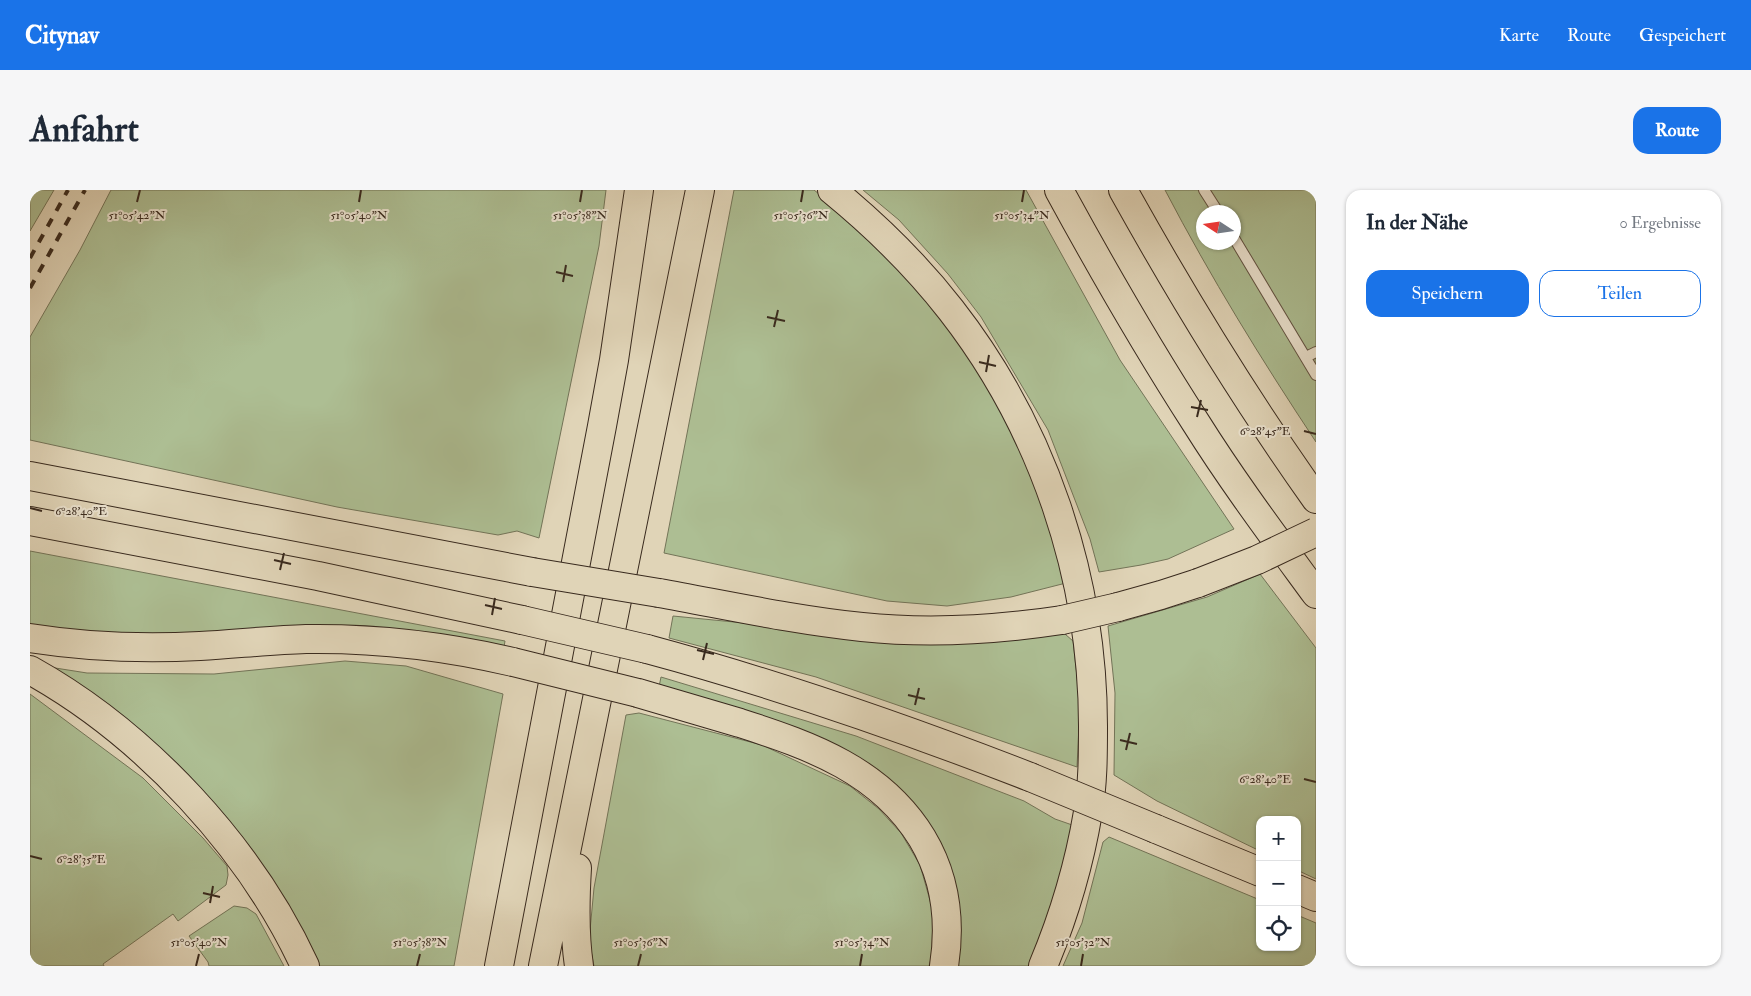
<!DOCTYPE html>
<html lang="de">
<head>
<meta charset="utf-8">
<style>
	body { margin:0; font-family:"IM FELL Double Pica",serif; background:#f6f6f7; color:#1f2937 }
	.controls { position:absolute; right:15px; bottom:15px; display:grid; overflow:hidden; border-radius:10px; box-shadow:0 1px 4px #0004 }
	.controls button { width:45px; height:45px; display:grid; place-items:center; padding:0; border:0; border-bottom:1px solid #e0e1e3; background:#fff; color:#1f2937; font:25px sans-serif }
	.compass { position:absolute; left:1166px; top:15px; width:45px; height:45px; border-radius:50%; background:#fff; box-shadow:0 1px 4px #0004; rotate:282deg }
	.list { margin:0; padding:0; list-style:none }
	h2 { display:flex; justify-content:space-between; align-items:center; height:65px; margin:0; padding:0 20px; font-size:21px }
	h2 small { font-size:16px; font-weight:400; color:#747a83 }
	.actions { display:flex; gap:10px; padding:15px 20px }
	.actions a { flex:1; padding:11px 0; border:1px solid #1a73e8; border-radius:15px; text-align:center; font-size:18px; color:#1a73e8 }
	.actions .main { background:#1a73e8; color:#fff }
	.icon { flex:none; width:28px; height:28px; fill:none; stroke:currentColor; stroke-width:2; stroke-linecap:round; stroke-linejoin:round }
	.map { position:relative; flex:none; width:1286px; height:776px; overflow:hidden; border-radius:15px }
	header { display:flex; align-items:center; gap:30px; box-sizing:border-box; height:70px; padding:0 25px; background:#1a73e8; color:#fff }
	header strong { font-size:24px }
	nav { display:flex; gap:28px; margin-inline-start:auto; font-size:18px }
	.intro { display:flex; align-items:center; justify-content:space-between; box-sizing:border-box; height:120px; padding:0 30px }
	h1 { margin:0; font-size:35px }
	.button { padding:12px 22px; border-radius:15px; background:#1a73e8; color:#fff; font-size:18px; font-weight:700 }
	main { display:flex; gap:30px; padding:0 30px }
	aside { flex:1; background:#fff; border-radius:15px; box-shadow:0 1px 4px #0004 }
	.map>svg:first-child { display:block }
	.green { fill:#adbe93; stroke:#737458; fill-rule:evenodd }
	.lines { fill:none; stroke-linecap:round; stroke-linejoin:round }
	.service-casing { stroke:#635444; stroke-width:12 }
	.motorway-casing { stroke:#392a1e; stroke-width:30 }
	.service { stroke:#ebe3d0; stroke-width:10 }
	.motorway { stroke:#e0d4b7; stroke-width:28 }
	.rail { stroke:#392a1e; stroke-width:4; stroke-dasharray:9 9; stroke-linecap:butt }
	.motorway-bridge-casing { stroke:#392a1e; stroke-width:30; stroke-linecap:butt }
	.motorway-bridge { stroke:#e0d4b7; stroke-width:28 }
	.ticks { fill:none; stroke:#392a1e; stroke-width:2 }
	.ticks-label { font-size:12px; text-anchor:middle; fill:#392a1e; stroke:#ebe3d0; stroke-width:4; stroke-linejoin:round; paint-order:stroke }
</style>
</head>
<body>
<header>
<strong>Citynav</strong>
<nav><a>Karte</a><a>Route</a><a>Gespeichert</a></nav>
</header>
<div class="intro"><h1>Anfahrt</h1><a class="button">Route</a></div>
<main>
<div class="map">
<svg width="1286" height="776" viewBox="0 0 1286 776">
	<rect width="100%" height="100%" fill="#e0d4b7"/>
	<filter id="stains"><feTurbulence type="fractalNoise" baseFrequency=".004" numOctaves="4"/><feColorMatrix values="0 0 0 0 .2 0 0 0 0 .09 0 0 0 0 .02 0 0 0 .5 -.17"/></filter>
	<radialGradient id="worn" r=".72"><stop offset=".6" stop-color="#630" stop-opacity="0"/><stop offset="1" stop-color="#630" stop-opacity=".3"/></radialGradient>
	<path class="green" d="M0,0H24L0,41Z
		M81,0H576L569,56L509,348L487,341L468,345L307,317L0,250V147L50,60Z
		M704,0H784L826,33L892,98L959,189L999,267L1040,392L981,407L917,416L857,411L634,363Z
		M833,0H996L1090,170L1204,339L1138,369L1111,375L1069,382L1060,349L1018,240L951,127L918,84L869,30Z
		M1135,0H1286V252C1231,169 1181,88 1135,0ZM1174,22H1204V52H1174Z
		M0,361L475,451L473,463L95,451L0,441Z
		M1230,384L1286,458V689L1267,680V630H1230V661L1127,611L1084,585L1085,503L1078,436L1177,407Z
		M643,426L897,451L1035,444L1043,451L1050,514L1047,577L786,487L639,448Z
		M315,471L376,476L473,504L424,776H288L198,636L0,474L57,483L184,484Z
		M631,487L826,546L994,611L1025,629L1048,637L1003,776H921L925,756L859,594L628,502Z
		M0,504L113,588L173,648L197,676L198,685L196,695L148,731L143,724L73,774L74,776H0Z
		M609,523L732,555L820,596L849,619L871,643L890,675L903,721L902,766L899,776H564L559,751L564,698L596,525Z
		M1079,647L1230,710V757H1267V725L1286,733V776H1033L1052,733L1073,652Z
		M204,716L217,718L226,724L254,776H179L178,772L159,746Z"/>
	<g class="lines">
		<g class="service-casing">
			<path id="service" d="M1174,0L1188,22
				M1204,48L1286,185
				M1276,167L1286,162"/>
		</g>
		<g class="motorway-casing">
			<path id="motorway" d="M802,0C846,36 886,75 921,120C1013,238 1063,387 1063,536C1063,564 1063,594 1058,622C1049,676 1034,726 1013,776
				M1029,0C1072,79 1117,157 1166,233C1203,292 1245,348 1286,404
				M1093,0C1152,106 1215,209 1286,309
				M0,286L502,382
				M0,331L288,386L492,430
				M629,403C696,415 764,430 832,437C898,444 966,440 1032,430
				M1088,417L1131,405L1168,393
				M0,448C57,457 113,459 170,456C206,454 241,450 276,449C346,448 415,456 483,472
				M617,459C747,494 874,538 1000,587
				M0,480C115,544 220,657 275,776
				M608,503C642,513 676,523 710,533C782,556 851,581 892,648C916,688 921,731 914,776
				M1126,639L1230,682
				M547,678C545,711 544,743 549,776
				M1267,699L1286,707
				M469,776L572,236L584,170L609,0
				M513,776L670,0"/>
		</g>
		<use href="#service" class="service"/>
		<use href="#motorway" class="motorway"/>
		<path class="rail" d="M0,68L38,0
			M0,98L55,0"/>
		<g class="motorway-bridge-casing">
			<path id="motorway-bridge" d="M502,382L629,403
				M1168,393L1227,370L1286,342
				M492,430L617,459
				M1032,430L1088,417
				M483,472L608,503
				M1000,587L1126,639"/>
		</g>
		<use href="#motorway-bridge" class="motorway-bridge"/>
	</g>
	<path class="ticks" d="M107,12L110,0M329,12L331,0M550,12L552,0M771,12L773,0M992,12L994,0M526,82L543,86M533,92L536,75M737,127L755,131M744,137L748,120M949,172L966,176M956,182L959,165M1161,217L1178,220M1167,227L1171,210M1274,241L1286,244M0,318L12,321M244,370L261,374M250,380L254,363M455,415L472,419M462,425L465,408M667,460L684,464M673,470L677,453M878,505L895,509M885,515L889,498M1090,550L1107,554M1096,560L1100,543M1274,589L1286,592M0,666L12,669M173,703L190,707M180,713L183,696M166,776L169,764M387,776L390,764M608,776L611,764M830,776L832,764M1051,776L1053,764"/>
	<g class="ticks-label">
		<text x="107" y="29">51°05'42"N</text>
		<text x="329" y="29">51°05'40"N</text>
		<text x="550" y="29">51°05'38"N</text>
		<text x="771" y="29">51°05'36"N</text>
		<text x="992" y="29">51°05'34"N</text>
		<text x="1235" y="245">6°28'45"E</text>
		<text x="51" y="325">6°28'40"E</text>
		<text x="1235" y="593">6°28'40"E</text>
		<text x="51" y="673">6°28'35"E</text>
		<text x="169" y="756">51°05'40"N</text>
		<text x="390" y="756">51°05'38"N</text>
		<text x="611" y="756">51°05'36"N</text>
		<text x="832" y="756">51°05'34"N</text>
		<text x="1053" y="756">51°05'32"N</text>
	</g>
	<rect width="100%" height="100%" filter="url(#stains)"/>
	<rect width="100%" height="100%" fill="url(#worn)"/>
</svg>
<div class="controls">
<button>+</button>
<button>−</button>
<button><svg class="icon" aria-label="locate" viewBox="0 0 24 24"><circle cx="12" cy="12" r="6"/><path d="M12 2v4M12 18v4M2 12h4M18 12h4"/></svg></button>
</div>
<svg class="compass" viewBox="-18 -18 36 36"><path d="M0-13l5 13h-10z" fill="#e53935"/><path d="M0 13l5-13h-10z" fill="#747a83"/></svg>
</div>
<aside>
<h2>In der Nähe<small>0 Ergebnisse</small></h2>
<ul class="list">
</ul>
<div class="actions"><a class="main">Speichern</a><a>Teilen</a></div>
</aside>
</main>
</body>
</html>
